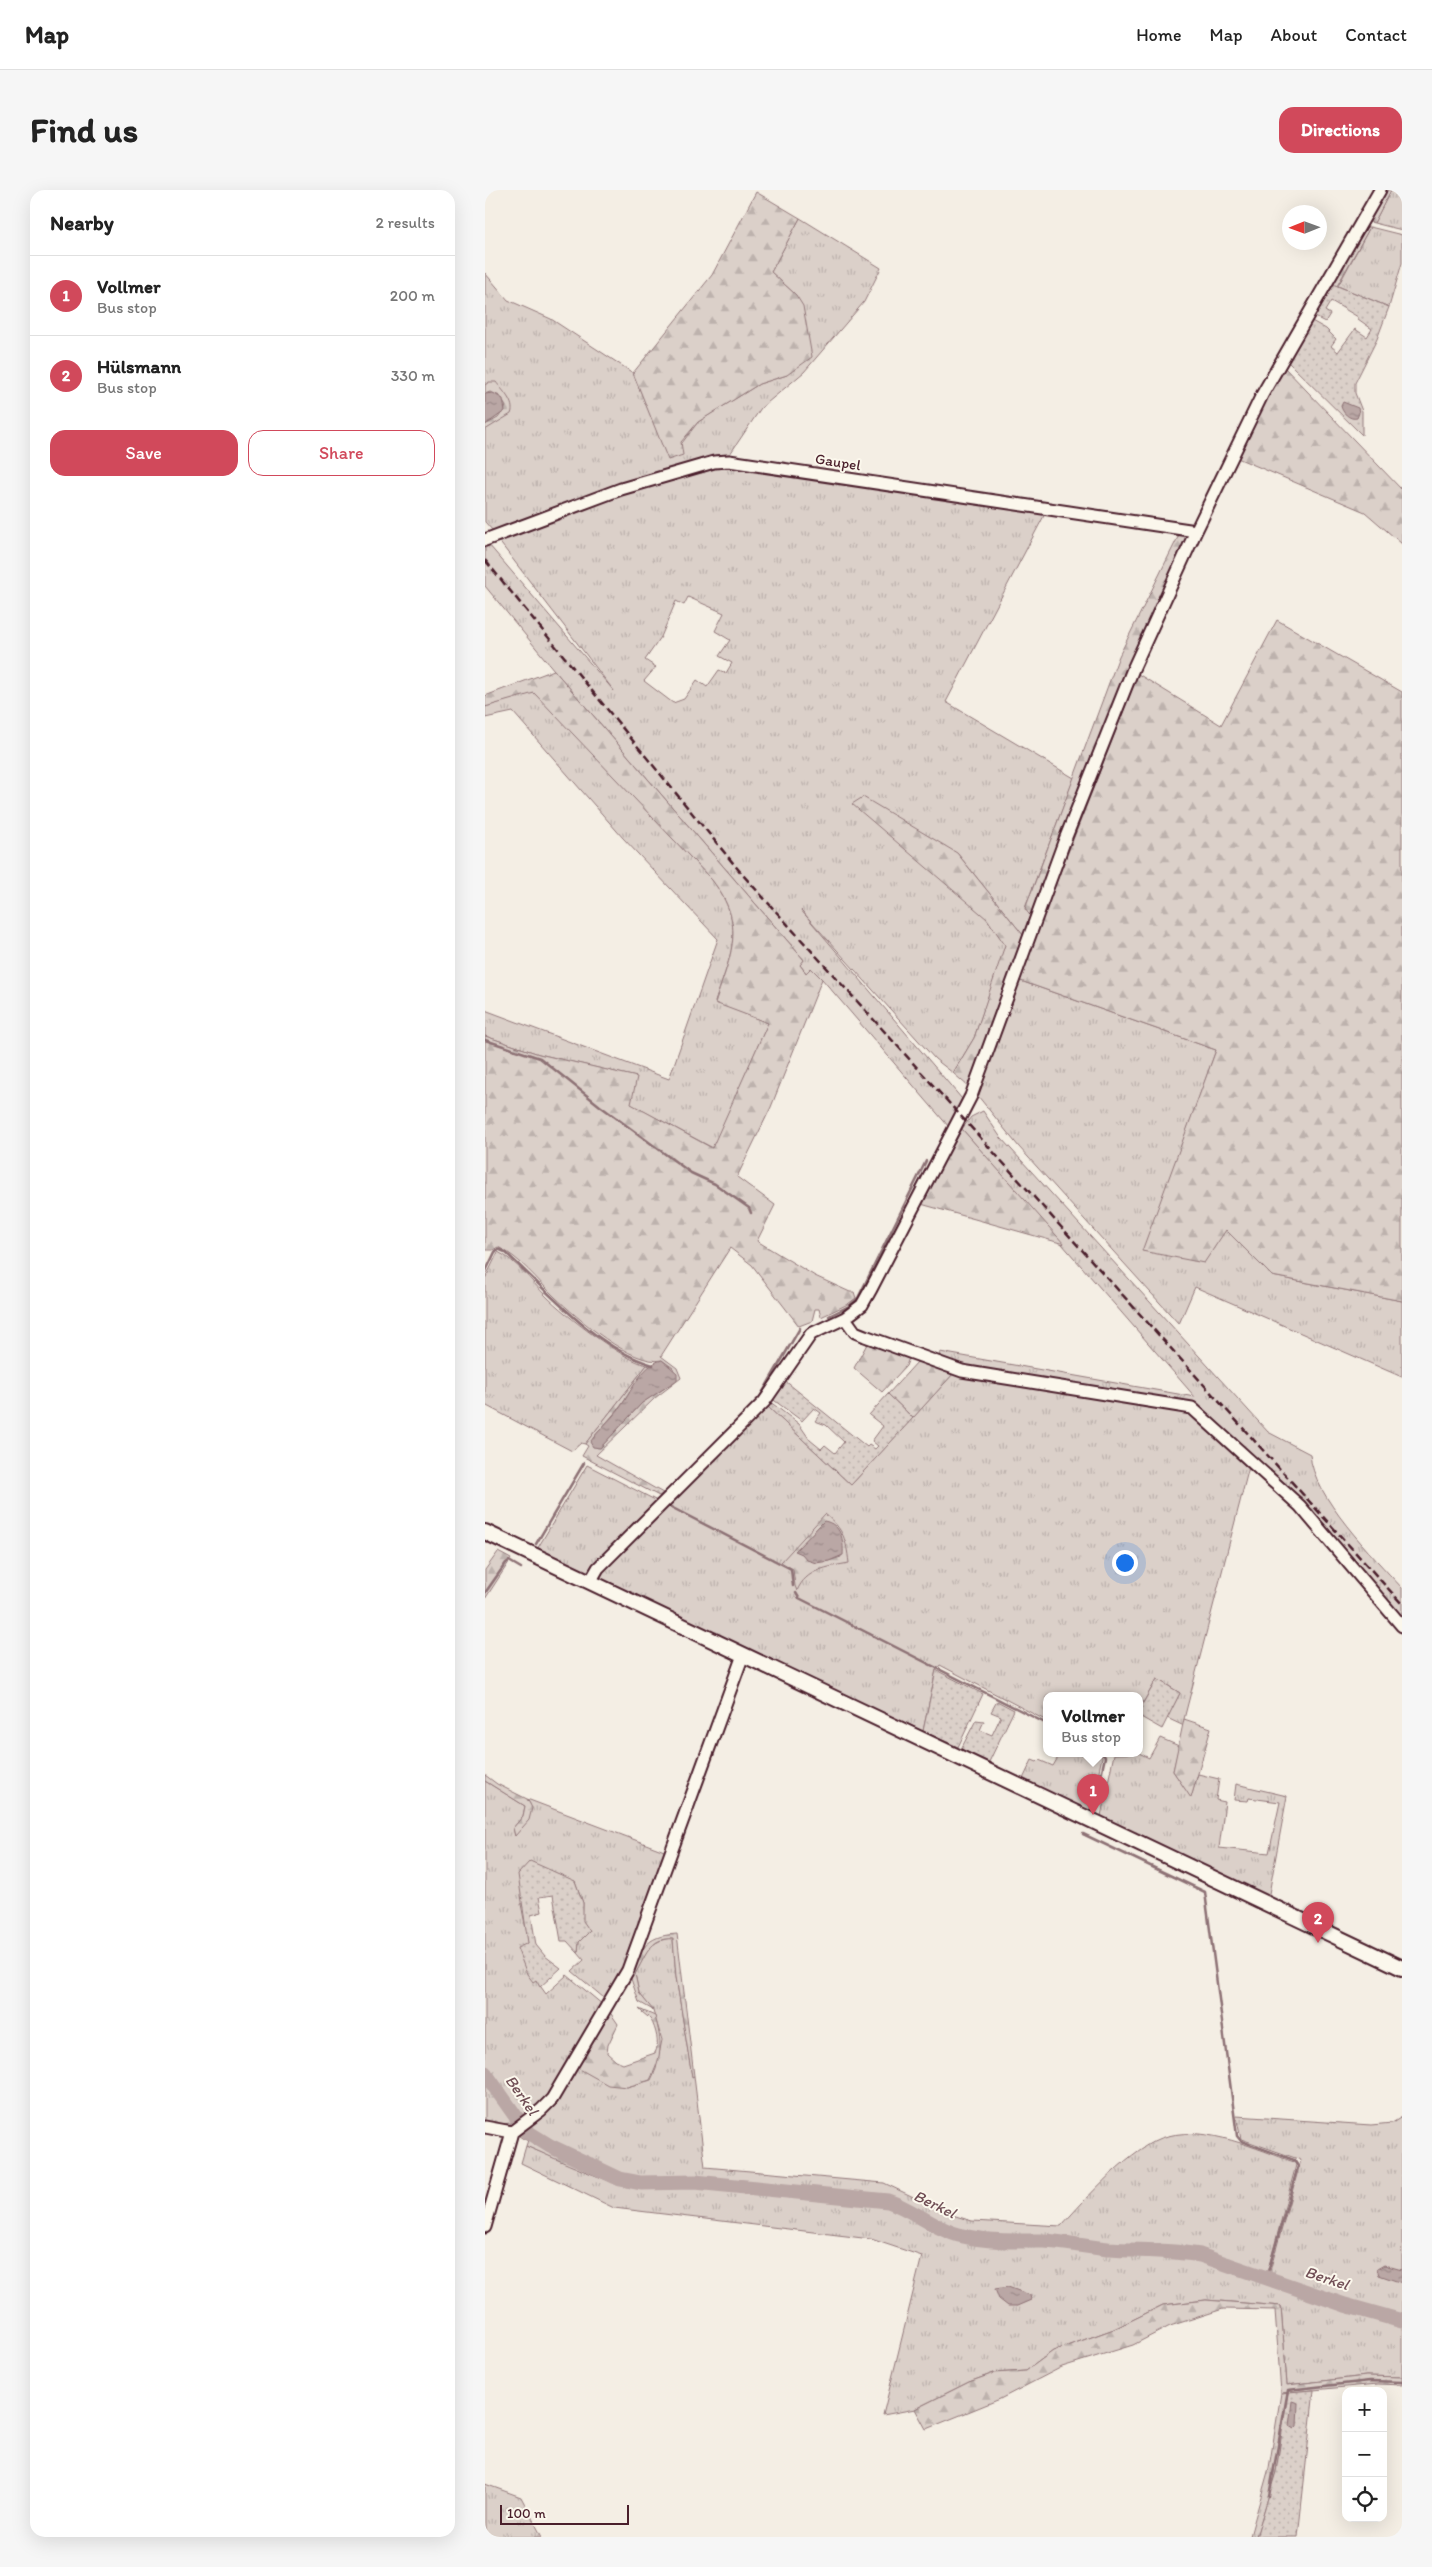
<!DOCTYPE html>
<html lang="en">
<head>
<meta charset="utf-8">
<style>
	body { margin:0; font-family:Itim,sans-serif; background:#f6f6f6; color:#222 }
	.controls { position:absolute; right:15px; bottom:15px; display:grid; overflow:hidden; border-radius:10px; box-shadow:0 5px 20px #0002 }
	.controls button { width:45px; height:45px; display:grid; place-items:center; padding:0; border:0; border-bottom:1px solid #e0e0e0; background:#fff; color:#222; font:25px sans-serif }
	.compass { position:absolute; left:797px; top:15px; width:45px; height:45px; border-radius:50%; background:#fff; box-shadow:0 5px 20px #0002; rotate:269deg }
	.scale { position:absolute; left:15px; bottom:12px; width:129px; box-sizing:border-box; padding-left:5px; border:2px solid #4a1f2b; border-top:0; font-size:14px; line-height:18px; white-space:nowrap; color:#4a1f2b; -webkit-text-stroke:4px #fbf7ec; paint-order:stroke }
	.you { position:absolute; left:639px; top:1372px; width:18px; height:18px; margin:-12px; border:4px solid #fff; border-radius:50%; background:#1a73e8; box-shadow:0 0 0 8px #1a73e833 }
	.badge { display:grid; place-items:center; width:32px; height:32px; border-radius:50%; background:#d1495b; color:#fff; font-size:16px; font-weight:700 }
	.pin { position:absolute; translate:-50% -41px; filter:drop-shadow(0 1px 2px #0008) }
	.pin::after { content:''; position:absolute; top:26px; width:18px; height:15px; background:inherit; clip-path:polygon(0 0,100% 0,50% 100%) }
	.popup { position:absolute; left:558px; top:1502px; width:100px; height:65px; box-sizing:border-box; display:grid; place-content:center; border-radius:10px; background:#fff; filter:drop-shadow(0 1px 4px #0005); font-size:16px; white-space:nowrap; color:#767676 }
	.popup b { font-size:19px; color:#222 }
	.popup::after { content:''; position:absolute; left:50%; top:100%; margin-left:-10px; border:10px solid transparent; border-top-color:#fff }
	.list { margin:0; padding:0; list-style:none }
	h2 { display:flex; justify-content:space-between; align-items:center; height:65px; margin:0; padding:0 20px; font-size:21px }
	h2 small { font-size:16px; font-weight:400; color:#767676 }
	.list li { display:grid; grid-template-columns:32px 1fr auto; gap:15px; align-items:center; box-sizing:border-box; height:80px; padding:0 20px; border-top:1px solid #e0e0e0 }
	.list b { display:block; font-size:19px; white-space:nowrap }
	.list p { margin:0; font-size:16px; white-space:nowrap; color:#767676 }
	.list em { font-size:16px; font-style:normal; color:#767676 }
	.actions { display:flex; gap:10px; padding:15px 20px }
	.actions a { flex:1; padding:11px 0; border:1px solid #d1495b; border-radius:15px; text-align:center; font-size:18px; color:#d1495b }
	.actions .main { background:#d1495b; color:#fff }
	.icon { flex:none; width:28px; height:28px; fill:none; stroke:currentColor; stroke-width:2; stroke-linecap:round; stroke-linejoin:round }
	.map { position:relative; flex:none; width:917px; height:2347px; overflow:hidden; border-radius:15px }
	header { display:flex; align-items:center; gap:30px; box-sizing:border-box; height:70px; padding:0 25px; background:#fff; border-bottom:1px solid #e0e0e0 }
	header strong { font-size:24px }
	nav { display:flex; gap:28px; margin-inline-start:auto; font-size:18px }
	.intro { display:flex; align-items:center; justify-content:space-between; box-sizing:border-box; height:120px; padding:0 30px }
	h1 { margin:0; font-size:35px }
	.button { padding:12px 22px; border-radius:15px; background:#d1495b; color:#fff; font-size:18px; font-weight:700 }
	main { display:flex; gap:30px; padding:0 30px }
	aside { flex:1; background:#fff; border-radius:15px; box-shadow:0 5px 20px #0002 }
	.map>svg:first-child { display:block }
	.grass { fill:url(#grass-tufts); stroke:#92787a; fill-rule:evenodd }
	.forest { fill:url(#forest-firs); stroke:#92787a; fill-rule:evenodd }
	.park { fill:url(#park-dots); stroke:#92787a }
	.water { fill:url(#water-ripples); stroke:#8d7174 }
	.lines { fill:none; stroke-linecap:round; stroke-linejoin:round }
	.stream { stroke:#8d7174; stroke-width:2.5 }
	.river { stroke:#baa7a5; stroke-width:15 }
	.minor-casing { stroke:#4a1f2b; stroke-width:15 }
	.major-casing { stroke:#4a1f2b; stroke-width:18 }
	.minor { stroke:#fbf7ec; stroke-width:11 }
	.major { stroke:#fbf7ec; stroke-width:14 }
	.rail { stroke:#4a1f2b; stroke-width:2.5; stroke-dasharray:8 4; stroke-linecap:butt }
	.labels { text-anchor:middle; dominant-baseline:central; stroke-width:4; stroke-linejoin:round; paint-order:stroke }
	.street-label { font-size:15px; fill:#4a1f2b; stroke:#fbf7ec }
	.water-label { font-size:16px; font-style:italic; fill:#714f56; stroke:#fbf7ec }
</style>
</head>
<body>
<header>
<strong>Map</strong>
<nav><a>Home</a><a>Map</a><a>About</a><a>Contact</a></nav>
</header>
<div class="intro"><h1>Find us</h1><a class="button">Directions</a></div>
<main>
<aside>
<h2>Nearby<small>2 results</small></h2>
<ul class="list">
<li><span class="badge">1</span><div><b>Vollmer</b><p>Bus stop</p></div><em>200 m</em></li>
<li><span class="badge">2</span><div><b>Hülsmann</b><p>Bus stop</p></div><em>330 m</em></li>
</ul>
<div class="actions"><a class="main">Save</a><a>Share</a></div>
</aside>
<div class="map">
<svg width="917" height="2347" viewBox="0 0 917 2347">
	<defs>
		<pattern id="grass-tufts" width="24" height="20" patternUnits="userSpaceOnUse" patternTransform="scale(1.25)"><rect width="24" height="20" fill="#dbd0c9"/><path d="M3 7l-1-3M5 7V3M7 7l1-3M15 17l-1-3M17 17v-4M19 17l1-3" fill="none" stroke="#bdb2ad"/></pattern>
		<pattern id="forest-firs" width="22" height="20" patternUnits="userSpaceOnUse" patternTransform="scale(1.25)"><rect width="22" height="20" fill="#dbd0c9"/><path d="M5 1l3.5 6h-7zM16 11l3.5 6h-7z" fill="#bdb2ad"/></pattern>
		<pattern id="park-dots" width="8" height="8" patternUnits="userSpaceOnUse" patternTransform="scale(1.25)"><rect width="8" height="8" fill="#dbd0c9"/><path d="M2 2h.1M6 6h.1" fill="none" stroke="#bdb2ad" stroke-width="1.8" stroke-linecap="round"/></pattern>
		<pattern id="water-ripples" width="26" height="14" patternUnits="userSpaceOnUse" patternTransform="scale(1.25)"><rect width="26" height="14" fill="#baa7a5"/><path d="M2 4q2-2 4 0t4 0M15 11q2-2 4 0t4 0" fill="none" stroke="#998787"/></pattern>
	</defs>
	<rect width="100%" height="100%" fill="#f4eee4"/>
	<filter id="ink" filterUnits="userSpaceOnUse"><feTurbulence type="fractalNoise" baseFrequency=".02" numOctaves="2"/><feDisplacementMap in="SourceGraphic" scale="10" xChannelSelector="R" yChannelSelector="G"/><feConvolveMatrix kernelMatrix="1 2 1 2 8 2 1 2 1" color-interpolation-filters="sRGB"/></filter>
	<g filter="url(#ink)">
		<path class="grass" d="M906,0H917V40L889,33Z
			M315,28L396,78L379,112L319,182L276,218L245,264L231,265L132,294L8,341L0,332V83L23,110L66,129L148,183L184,270L213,232L274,194L302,185L311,105L286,82Z
			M885,37L917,45V73L904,117L853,96Z
			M232,276L561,322L461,512L589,588L540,718L547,728L538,745L472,663L502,729L521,755L489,848L468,883L450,869L316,720L477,909L464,937L337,789L322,784L315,775L319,770L69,480L0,396V358L4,355L129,501L13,350L139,302ZM203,407L239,423L230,441L245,450L234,466L247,473L241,483L234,480L222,497L212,490L199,509L188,513L159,491L171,477L160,470L176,447L191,411L199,415Z
			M45,503H49L58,511L227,690C262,736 246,763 230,812L283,833L228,958L145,914L151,887L54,864L0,846V820L184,889L233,749L138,648L28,522L0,528V517Z
			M533,790L731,860L658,1061L741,1039L787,1086L917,1111V1187L710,1097L694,1134L534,957L493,906Z
			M498,921L516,948L783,1242L825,1264C828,1307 888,1366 917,1398V1428L816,1313L691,1210L472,1174L454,1169L455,1162L710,1207L477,939L486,927Z
			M13,1062C32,1071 46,1091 61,1106C80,1125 137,1170 162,1175L100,1254L96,1253L87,1261L0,1215V1089Z
			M468,1184L704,1223L718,1233L764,1277L699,1529V1536L682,1528L695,1503L672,1489L656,1516L654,1515V1506H562V1531L455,1475L451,1480L438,1541L109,1390L281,1215L366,1295Z
			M102,1275L174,1312L101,1386L51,1361Z
			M675,1548L694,1556L688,1581L706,1607L713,1584L734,1589L731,1610L740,1612L734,1658L784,1663L795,1612L764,1608L763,1611L749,1610L751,1594L802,1606L783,1709L616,1626L629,1564L654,1563L664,1568Z
			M575,1564H616L617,1567L605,1621L538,1589L547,1570L552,1572L554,1570L568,1576Z
			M0,1591L40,1616L38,1626L28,1638L30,1646L45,1614L42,1609L182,1662L140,1776L122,1808H119L87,1781L99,1770L93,1763L94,1752L105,1741L97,1731L98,1713L90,1691L36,1714L51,1790L61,1804L82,1785L118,1815C95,1853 74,1906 36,1929L0,1878Z
			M186,1748L188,1749L191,1787L207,1886H209L220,1977L399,1993L464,2024L487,2031L576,2036C600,2010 648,1954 683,1946C722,1936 772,1959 809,1972L811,1975L781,2087L717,2065L693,2060L486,2045L452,2033L404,2008L218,1991H154L134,1987L113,1977L45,1940L42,1936L91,1877L142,1897L166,1890L171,1879L177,1850L168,1821L154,1803L150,1784C162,1764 161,1752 186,1748Z
			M0,1888L30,1932L14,1935L0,1932Z
			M751,1926L886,1935L907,1933L917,1927V2130L783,2088L816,1970L756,1949Z
			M36,1940C58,1958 110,1985 137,1992C164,1999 193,1994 220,1996C275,1999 329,2005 383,2010L402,2013L418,2019L449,2037L476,2048L509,2053L561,2054L623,2062H693L714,2067L859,2116L917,2132V2187L881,2186L802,2195L796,2116L721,2110L678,2115L629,2139L568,2161L541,2181L509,2183L484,2192L430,2219L398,2225L437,2066L386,2049L129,2018L36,1973L41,1956L131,1994L143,1995L107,1982L37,1948L34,1946Z
			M803,2202L791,2282L771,2347L765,2346L784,2278L796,2203Z
			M0,2294L36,2307L57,2347H0Z"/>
		<path class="forest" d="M899,0H906L889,33L881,31Z
			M271,2L315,28L286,82L311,105L318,116L327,167L302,185L274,194L213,232L196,252L198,265L183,270L148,183L227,85Z
			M878,37H885L852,96L845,93Z
			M798,176L917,300V354L880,322L750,267Z
			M4,192H11C17,200 31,213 26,224L0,240V235L13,228L21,217L15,206L5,202L0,204V195Z
			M695,343L704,345L547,728L540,719L634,466Z
			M792,430L917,502V1111L787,1086L741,1040L719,1073L657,1061L731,860L533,790L653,484L736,535Z
			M69,480L319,770L315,775L321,783L326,778L337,789L286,917L252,987L290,1015L272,1051L330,1086L365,1102H369L371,1108L363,1114L336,1127L334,1119H330L327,1131L314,1136L267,1075L245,1058L176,1166L192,1178L196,1188L170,1208L111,1265L178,1303L174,1306L97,1266L103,1256L100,1254L162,1175L165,1176L135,1217L108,1248L115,1258L157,1213L192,1190L188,1178L177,1170C148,1177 91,1127 70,1107C52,1090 36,1068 13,1057L8,1060H0V846L54,864L152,887L146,914L227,958L283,833L230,813C246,763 262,736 227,690L49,503L0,517V506Z
			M378,607L472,663L538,745L484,897L468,883L489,848L520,755L502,729L367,614Z
			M477,939L579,1054L436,1014Z
			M382,1154L424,1168L421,1176L397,1202L369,1178Z
			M433,1171L468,1184L428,1228L403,1204Z
			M340,1324C359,1340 361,1349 364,1373C343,1377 321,1379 312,1401L310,1396L308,1379L296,1372ZM338,1332L351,1337L356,1367L340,1372L311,1361Z
			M13,1362L26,1369L0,1409V1380Z
			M699,1529L726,1538L706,1608L688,1581Z
			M0,1585L12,1594L42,1609L45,1614L47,1618L44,1630L30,1646L28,1638L38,1626L40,1616L0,1591Z
			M192,1744L209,1886L207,1887L191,1787L188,1749C165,1746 160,1768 150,1784L154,1803L168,1820L154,1812L145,1786C157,1759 159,1746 192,1744Z
			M154,1819L170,1826C177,1853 178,1864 165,1890L142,1897L123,1895L91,1877L124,1821L133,1834L123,1855L122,1863L131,1871L138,1874L170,1863C175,1854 171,1839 166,1830C163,1826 157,1823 154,1819Z
			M43,1950L107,1982L156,1998C115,1991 79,1972 41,1956Z
			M721,2110L796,2116L802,2195L881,2186L917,2187V2195L893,2194L796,2203L790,2120L738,2119L685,2136L648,2155L577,2177L515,2209L441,2239L430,2219L484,2192L509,2183L541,2181L568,2161L629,2139L678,2115Z"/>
		<path class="park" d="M845,93L904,117L892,149L870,193V203L877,221V245L802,171L825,130L841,139L851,149L846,156L853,162L870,139L882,147L887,139L873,129V127L846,111L840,121L845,124L840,132L826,125Z
			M299,1190L382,1257L384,1255L390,1259L393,1256L387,1251L398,1236L384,1225L403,1204L428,1228L366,1295L281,1215L283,1212L288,1214L314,1234L325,1250L336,1259L340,1255L350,1263L359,1252L341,1235L330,1231L336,1223L329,1218L317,1231L286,1208Z
			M451,1480L498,1504L473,1557L438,1541Z
			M672,1489L695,1503L677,1539L654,1526V1520Z
			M512,1511L529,1520L504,1572L476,1559L491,1530L499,1531L495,1540L507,1545L516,1526L506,1522Z
			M45,1671L90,1691L98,1713V1731L105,1741L94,1752L93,1763L82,1751H76L68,1705L54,1707L57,1722L46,1725L51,1755L60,1766L76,1778L55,1797L51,1790L48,1792L42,1784L32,1758L43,1753L33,1684Z
			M829,2200L813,2347H771L791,2282L803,2202Z"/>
		<path class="water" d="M8,203L18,209L20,221L0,235V204Z
			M858,212L873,218L874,223L872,228C864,230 857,222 856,216Z
			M177,1170L192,1183V1190L157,1213L115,1258L108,1257L105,1252C114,1240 125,1230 134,1219C146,1203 156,1175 177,1170Z
			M339,1331C356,1334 359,1350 358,1365L344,1371L331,1373L322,1370L317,1364L310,1361Z
			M899,2075L917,2080V2093L894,2085L892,2079Z
			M523,2097L545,2105L546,2110L532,2116H523L514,2109L510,2099Z
			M807,2211L813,2213L812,2236L809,2239L804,2236Z"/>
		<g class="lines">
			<path class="stream" d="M0,850L55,868L115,916L206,983L230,994L264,1018L266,1023
				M0,1083L10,1062L13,1059L20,1062C63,1101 111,1159 168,1175
				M344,1126L364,1116L373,1108L441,971
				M220,1263L275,1207L315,1138
				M182,1315L306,1379L308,1396
				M51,1354L99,1273
				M0,1403L21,1373L24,1371L36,1378
				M311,1403L314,1408L562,1534
				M608,1621L620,1567L618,1564
				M598,1644L720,1702L752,1946L756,1951L809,1970L813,1976L781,2089
				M784,2306L803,2200L885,2191L917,2192"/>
			<path class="river" d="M0,1883L41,1941L65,1956L135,1989L156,1993L210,1992L403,2011C429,2020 451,2040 478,2046C505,2052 532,2051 559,2051C580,2052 602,2057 623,2059C654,2061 684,2060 715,2065L860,2115L917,2131"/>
			<g class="minor-casing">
				<path id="minor" d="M0,350L136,299L229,272L244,271L711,341
					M360,1128L370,1142L380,1146L477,1181L707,1218L815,1316L917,1436
					M105,1392L113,1378L279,1212L326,1144L360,1128L377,1115L386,1099L486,906L579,652L648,479L711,341L777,205L895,0
					M0,1937L27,1942
					M0,2037L27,1942L56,1920L67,1909L143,1780L258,1465"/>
			</g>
			<g class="major-casing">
				<path id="major" d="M0,1342L917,1778"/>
			</g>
			<use href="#minor" class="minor"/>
			<use href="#major" class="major"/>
			<path class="rail" d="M0,370L257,684L917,1414"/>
		</g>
	</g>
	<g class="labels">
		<g class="street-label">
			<text transform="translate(353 272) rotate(9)">Gaupel</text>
		</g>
		<g class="water-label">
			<text transform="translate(37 1905) rotate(55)">Berkel</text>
			<text transform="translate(450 2014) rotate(26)">Berkel</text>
			<text transform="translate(842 2088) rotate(18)">Berkel</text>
		</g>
	</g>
</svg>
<div class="controls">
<button>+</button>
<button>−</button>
<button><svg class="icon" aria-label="locate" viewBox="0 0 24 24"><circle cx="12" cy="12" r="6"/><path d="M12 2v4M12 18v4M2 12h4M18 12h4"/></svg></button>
</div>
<svg class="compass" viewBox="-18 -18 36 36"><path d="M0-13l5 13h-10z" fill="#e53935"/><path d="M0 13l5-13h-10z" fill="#767676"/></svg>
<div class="scale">100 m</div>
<div class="you"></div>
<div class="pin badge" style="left:608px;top:1625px">1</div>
<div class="popup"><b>Vollmer</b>Bus stop</div>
<div class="pin badge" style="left:833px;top:1753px">2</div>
</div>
</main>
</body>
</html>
